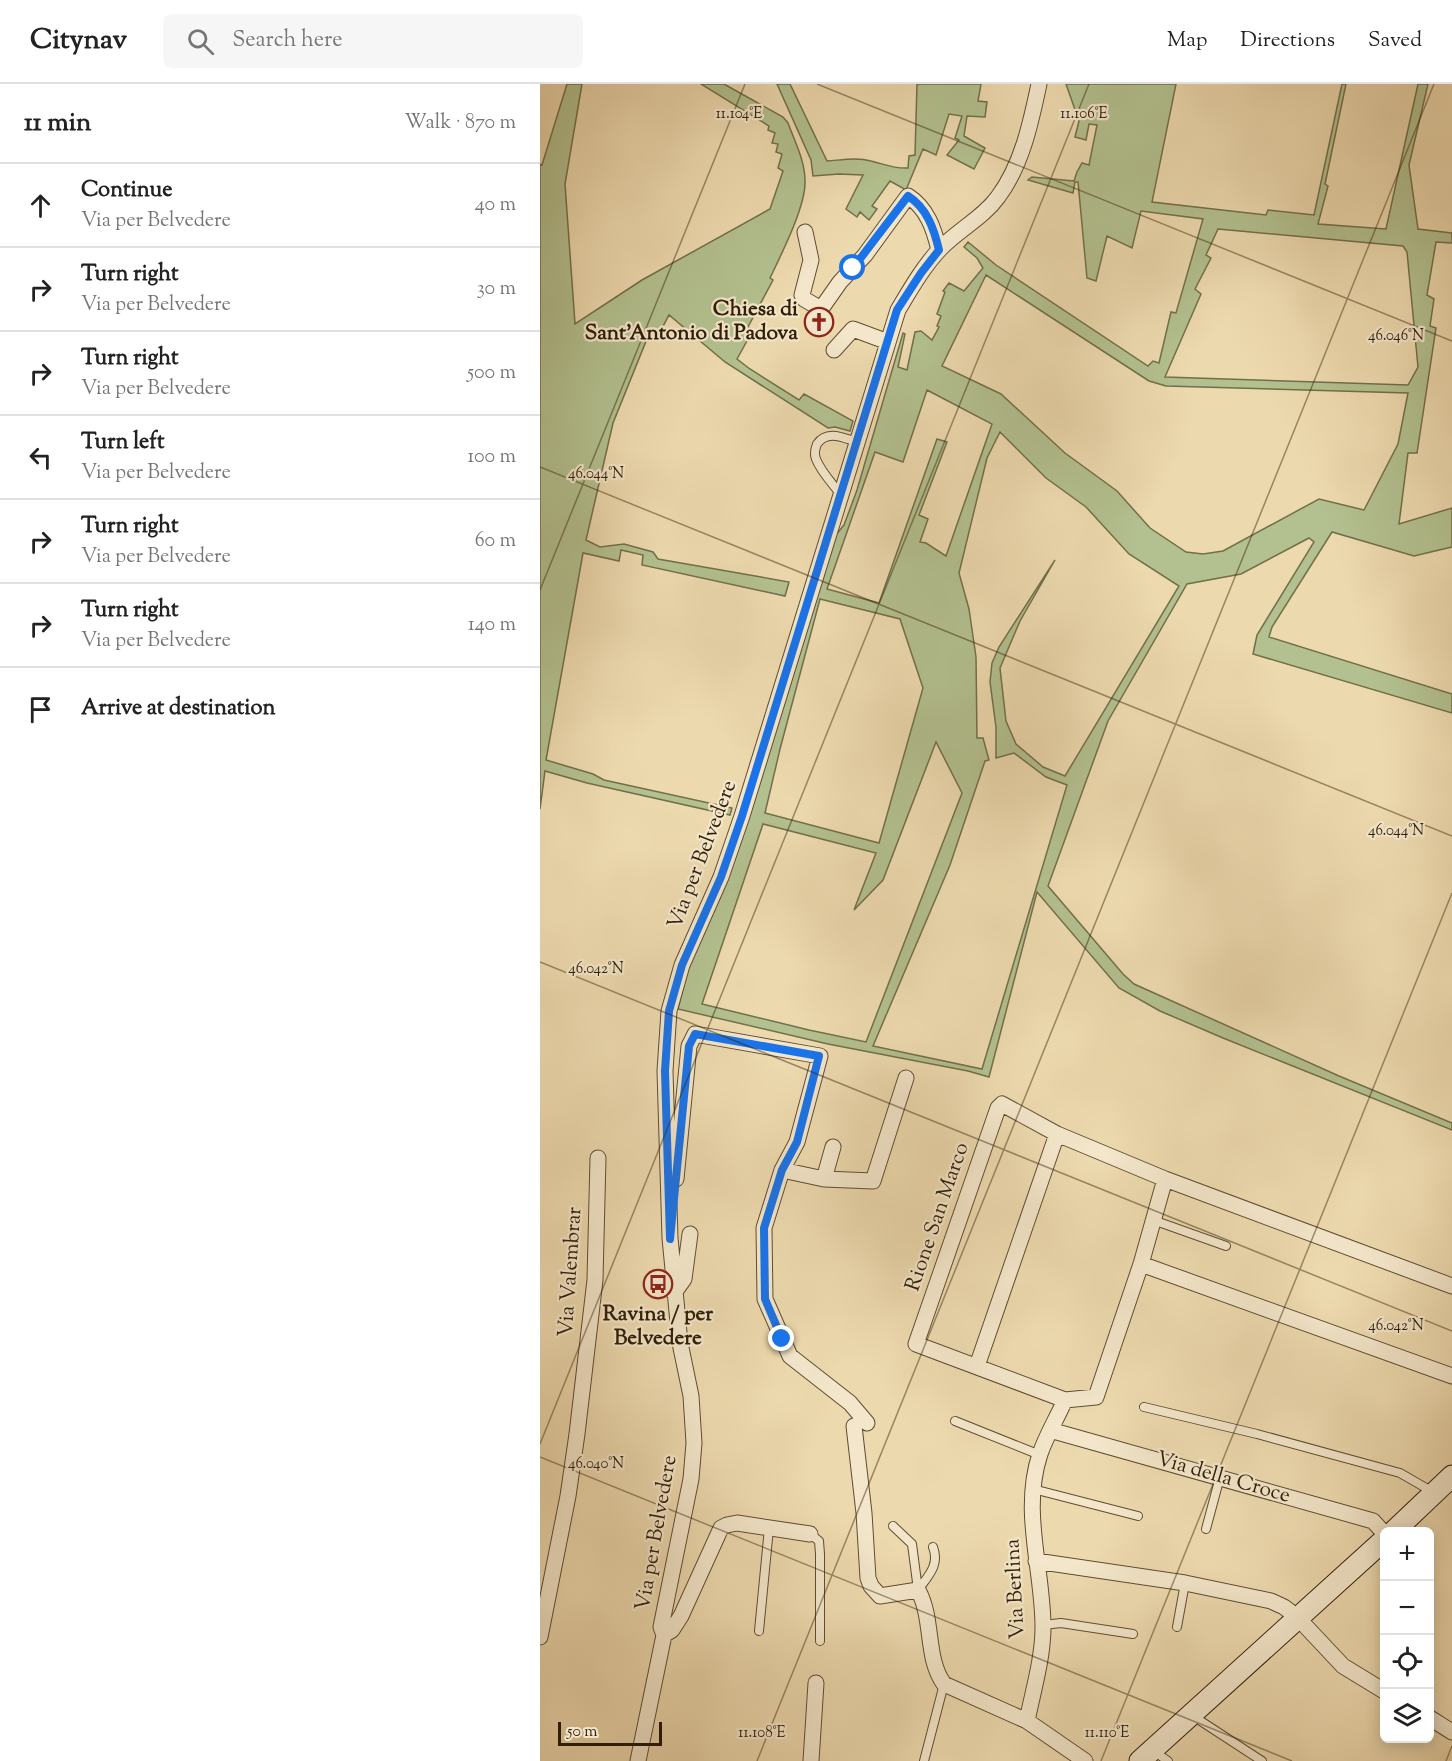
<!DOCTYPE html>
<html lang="en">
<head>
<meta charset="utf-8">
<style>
	body { margin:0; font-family:"Sorts Mill Goudy",serif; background:#f6f6f6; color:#222 }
	.controls { position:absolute; right:18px; bottom:18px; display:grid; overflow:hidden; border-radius:9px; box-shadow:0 3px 15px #0003 }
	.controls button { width:54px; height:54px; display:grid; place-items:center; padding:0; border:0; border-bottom:2px solid #e0e0e0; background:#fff; color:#222; font:30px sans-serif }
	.scale { position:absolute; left:18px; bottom:15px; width:104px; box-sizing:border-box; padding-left:6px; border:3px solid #301e07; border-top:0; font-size:16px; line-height:21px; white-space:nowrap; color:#301e07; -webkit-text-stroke:4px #f3e6ca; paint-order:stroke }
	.stop { position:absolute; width:18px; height:18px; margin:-14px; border:4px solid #1a73e8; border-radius:50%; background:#fff }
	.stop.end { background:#1a73e8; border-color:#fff; box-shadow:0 2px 6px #0008 }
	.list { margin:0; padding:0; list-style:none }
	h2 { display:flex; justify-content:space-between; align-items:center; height:78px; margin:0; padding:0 24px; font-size:26px }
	h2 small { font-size:20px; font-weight:400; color:#767676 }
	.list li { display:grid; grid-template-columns:39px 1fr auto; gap:18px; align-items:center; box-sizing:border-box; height:84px; padding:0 24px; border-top:2px solid #e0e0e0 }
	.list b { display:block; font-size:22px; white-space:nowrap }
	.list p { margin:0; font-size:20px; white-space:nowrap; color:#767676 }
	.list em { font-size:20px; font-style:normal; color:#767676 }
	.icon { flex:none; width:33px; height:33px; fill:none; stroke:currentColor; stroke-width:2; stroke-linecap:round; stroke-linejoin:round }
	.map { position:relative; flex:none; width:912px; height:1677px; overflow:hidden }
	header { display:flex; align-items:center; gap:36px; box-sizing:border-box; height:84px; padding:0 30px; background:#fff; border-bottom:2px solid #e0e0e0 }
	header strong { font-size:28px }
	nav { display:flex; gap:33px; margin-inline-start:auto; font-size:21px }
	.search { width:420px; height:54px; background:#f6f6f6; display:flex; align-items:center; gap:15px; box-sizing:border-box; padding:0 21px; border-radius:9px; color:#767676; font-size:22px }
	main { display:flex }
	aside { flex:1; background:#fff }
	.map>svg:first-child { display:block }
	.green { fill:#b3c08f; stroke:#726f4b; stroke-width:1.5; fill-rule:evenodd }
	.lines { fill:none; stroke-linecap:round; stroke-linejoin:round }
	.lane-casing { stroke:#5f4d31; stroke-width:10 }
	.street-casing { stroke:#5f4d31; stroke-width:17 }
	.secondary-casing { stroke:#301e07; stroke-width:23 }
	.lane { stroke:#f3e6ca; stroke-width:8 }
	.street { stroke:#f3e6ca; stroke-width:15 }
	.secondary { stroke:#f3e6ca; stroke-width:21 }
	.route { stroke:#1a73e8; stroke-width:8 }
	.ticks { fill:none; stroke:#301e07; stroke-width:1.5; stroke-opacity:0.45 }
	.labels { text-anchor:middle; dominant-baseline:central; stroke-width:4.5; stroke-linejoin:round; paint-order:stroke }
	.poi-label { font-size:21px; font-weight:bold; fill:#301e07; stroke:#f3e6ca; text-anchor:end }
	.street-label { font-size:21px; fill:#301e07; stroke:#f3e6ca }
	.ticks-label { font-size:15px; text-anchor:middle; fill:#301e07; stroke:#f3e6ca; stroke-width:4.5; stroke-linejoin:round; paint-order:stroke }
</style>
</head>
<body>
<header>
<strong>Citynav</strong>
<div class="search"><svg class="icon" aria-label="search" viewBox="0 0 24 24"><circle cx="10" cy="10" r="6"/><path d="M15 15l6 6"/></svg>Search here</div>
<nav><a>Map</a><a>Directions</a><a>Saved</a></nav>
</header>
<main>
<aside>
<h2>11 min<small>Walk · 870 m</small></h2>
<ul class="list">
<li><svg class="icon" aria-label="ahead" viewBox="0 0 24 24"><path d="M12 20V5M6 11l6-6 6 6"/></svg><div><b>Continue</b><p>Via per Belvedere</p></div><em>40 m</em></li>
<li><svg class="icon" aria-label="right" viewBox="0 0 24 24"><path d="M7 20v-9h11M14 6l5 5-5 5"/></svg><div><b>Turn right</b><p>Via per Belvedere</p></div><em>30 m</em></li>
<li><svg class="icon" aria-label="right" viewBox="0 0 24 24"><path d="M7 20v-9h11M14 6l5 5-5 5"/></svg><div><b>Turn right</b><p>Via per Belvedere</p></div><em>500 m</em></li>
<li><svg class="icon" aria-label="left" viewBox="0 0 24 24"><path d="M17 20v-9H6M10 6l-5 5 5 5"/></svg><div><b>Turn left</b><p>Via per Belvedere</p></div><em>100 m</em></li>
<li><svg class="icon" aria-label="right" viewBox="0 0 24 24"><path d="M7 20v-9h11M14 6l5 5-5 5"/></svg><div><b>Turn right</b><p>Via per Belvedere</p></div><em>60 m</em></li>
<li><svg class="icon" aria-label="right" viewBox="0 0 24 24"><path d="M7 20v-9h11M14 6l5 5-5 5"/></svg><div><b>Turn right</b><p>Via per Belvedere</p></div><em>140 m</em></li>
<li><svg class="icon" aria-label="arrive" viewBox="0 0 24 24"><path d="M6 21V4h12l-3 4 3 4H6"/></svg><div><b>Arrive at destination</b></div></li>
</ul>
</aside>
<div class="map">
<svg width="912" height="1677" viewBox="0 0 912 1677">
	<rect width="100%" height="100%" fill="#edd9ae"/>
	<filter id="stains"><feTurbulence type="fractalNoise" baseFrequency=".00333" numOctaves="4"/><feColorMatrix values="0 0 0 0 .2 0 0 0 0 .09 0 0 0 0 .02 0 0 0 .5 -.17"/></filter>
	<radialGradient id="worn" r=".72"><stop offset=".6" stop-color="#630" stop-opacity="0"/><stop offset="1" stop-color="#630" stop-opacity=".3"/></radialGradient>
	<path class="green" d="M27,0H42L25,100L35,240L102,196L230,125L243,87L238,84L242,70L236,68L238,60L232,59L235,49L228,46L229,42L161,0H184L243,33L248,39C255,58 265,77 265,97C266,122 241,171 230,194L233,196L208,243L213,246L197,275L210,285L259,316L264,310L313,337L310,347L295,343L288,344L185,278L129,231L120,248L111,245L73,339L46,456L60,463L84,460L113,468L118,475L249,498L245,512L102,481L103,471L81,466L79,477L43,469L6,676L53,690L64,696L192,724L190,731L47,699L5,687L0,725V80L2,81Z
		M237,0H250L287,77C302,76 317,73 331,77C344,80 354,85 368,84L369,72L375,71L377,0H441L438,17L447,18L445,33L427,32L424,52L445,64L434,85L407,71L419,56L415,54L422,32L409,30L396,71L383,65L366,106L350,97L332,122L337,125L329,136L320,128L317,133L306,125L323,91L299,90L273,92L271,76Z
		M526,0H636L612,118L726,131L728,126L774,131L802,0H806L785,100L788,102L778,140L846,145L878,0H888L869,81L878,145L912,149V159L896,158L887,211L894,215L890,242L896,244L877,369H868L859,440L912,424V463L874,472L792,448L732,543L729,553L912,610V629L713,570L717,551L774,458L769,454L701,490L647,500L568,637L508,802L583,890L594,900L799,992L912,1039V1046L683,954L620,927L579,904L497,808L449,993L428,987L288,960L138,925L147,888L295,452L304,441L317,406L363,249L365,250L358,283L367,286L375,248L381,247L392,256L399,243L397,242L401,232L397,230L405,208L403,207L409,199L424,207L443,184L437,174L424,163L428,158L456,181L608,282L613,277L619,279L631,228L636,229L663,135L601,127L592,164L567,152L556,197L547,194L538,98H535L533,109L488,96L492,93L534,97L537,88L542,79L549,81L557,41L549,40L546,56L535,53L539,37ZM678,145L863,162L867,168L878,283L868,301L625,293L661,210L655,205L671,174L666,171ZM446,191L609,297L626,302L868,309L858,360L824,426L779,415L683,467L663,470L646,468L610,444L577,407L525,369L461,310L402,282ZM387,306L452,340L406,472L386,459L380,458L388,435L379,431L407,358L397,355L339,519L287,505L335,368L363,378ZM460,348L506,394L546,423L589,470L639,502L525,692L503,683L476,660L466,637L460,584L480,537L515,476L459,563L452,579L450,598L456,643V674L474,669L506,693L527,701L442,985L333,962L410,781L445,677L449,676L443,654H437L436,573L429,525L419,489L447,374ZM280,515L360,535L383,604L339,759L225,729L240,665ZM396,658L422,709L326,958L269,946L162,920L223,740L336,769L314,826L343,796Z"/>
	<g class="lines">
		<g class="lane-casing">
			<path id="lane" d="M301,411C293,400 281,388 276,375C274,370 275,365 277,360C287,345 304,354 317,358
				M613,1136L686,1162
				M604,1323L717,1350L860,1389L893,1408
				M415,1337L500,1371
				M493,1405L598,1432
				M353,1442L372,1460L378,1506
				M666,1445L680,1393
				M270,1450L279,1457L280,1470V1557
				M378,1506C388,1492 400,1481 393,1463
				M503,1541L521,1539L593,1550
				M637,1543L645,1499
				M219,1547L229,1444
				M653,1632L722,1677
				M615,1668L628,1677
				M384,1677L404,1600"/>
		</g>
		<g class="street-casing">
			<path id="street" d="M265,148L271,176L262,211L264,215L281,225L300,198L325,171L368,112C387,124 394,145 399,166
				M294,266L313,245L348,258
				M242,1086L224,1144L225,1215L250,1272L310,1319L327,1339
				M136,1095L149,962L155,950L280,972L257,1058L242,1086L284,1095L293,1063
				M284,1095L333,1097L366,994
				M625,1095L601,1180L556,1313L525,1316L376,1260L458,1024L462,1020L517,1050L625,1095L912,1202
				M601,1180L912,1292
				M134,1209L144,1195L150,1150
				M437,1282L517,1050
				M314,1342L324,1429L328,1494L331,1502L340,1512L378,1506C394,1535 385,1574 404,1600L487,1637L545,1677
				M517,1348L833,1437L844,1449
				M496,1477L645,1499L731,1517L744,1523L757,1533L803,1582L844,1607
				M124,1551L132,1546L141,1532L181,1444L187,1441L197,1439L270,1450
				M0,1553L28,1412L37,1350L55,1196L58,1074
				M890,1634L912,1648
				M487,1637C493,1607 503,1574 503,1543C503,1486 481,1427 500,1370C506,1352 517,1334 525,1316
				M98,1677L124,1551L121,1543L151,1395L154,1359L151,1312L140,1259L130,1154L125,987L129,927L142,881L181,793L202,732L358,226C370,206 383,183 400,165C418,146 443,134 458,113C482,81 491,38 499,0
				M271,1677L276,1599"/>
		</g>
		<g class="secondary-casing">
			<path id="secondary" d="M853,1448L912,1392
				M600,1677L844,1456"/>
		</g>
		<use href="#lane" class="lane"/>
		<use href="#street" class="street"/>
		<use href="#secondary" class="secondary"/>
	</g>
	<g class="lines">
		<path class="route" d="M242,1255L225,1215L224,1144L242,1086L257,1058L279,972L155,950L149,962L130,1155L125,987L129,927L142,881L181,793L202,732L357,226L381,189L399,166C394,145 387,124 368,112L313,184"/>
	</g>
	<path class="ticks" d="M277,0L912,257M0,383L912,752M0,506L205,0M0,878L912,1247M0,1360L549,0M0,1373L752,1677M217,1677L894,0M561,1677L912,809M906,1677L912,1662"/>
	<defs>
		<g id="church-ring" transform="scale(1.5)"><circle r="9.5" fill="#f3e6ca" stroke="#8f2418" stroke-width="1.5"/><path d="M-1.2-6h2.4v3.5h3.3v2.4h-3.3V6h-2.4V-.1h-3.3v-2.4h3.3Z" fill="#8f2418"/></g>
		<g id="bus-ring" transform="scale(1.5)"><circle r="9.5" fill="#f3e6ca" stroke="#8f2418" stroke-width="1.5"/><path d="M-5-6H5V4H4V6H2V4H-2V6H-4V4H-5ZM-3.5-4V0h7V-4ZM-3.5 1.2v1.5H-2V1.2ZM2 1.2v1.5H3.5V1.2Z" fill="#8f2418"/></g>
	</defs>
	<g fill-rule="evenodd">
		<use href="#church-ring" x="279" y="238"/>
		<use href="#bus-ring" x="118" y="1200"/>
	</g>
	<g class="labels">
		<g class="poi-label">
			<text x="258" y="226">Chiesa di<tspan x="258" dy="24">Sant'Antonio di Padova</tspan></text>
			<text x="118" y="1231" text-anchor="middle">Ravina / per<tspan x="118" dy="24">Belvedere</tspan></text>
		</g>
		<g class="street-label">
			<text transform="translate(163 771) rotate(-69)">Via per Belvedere</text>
			<text transform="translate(398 1133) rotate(-71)">Rione San Marco</text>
			<text transform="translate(31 1188) rotate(-86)">Via Valembrar</text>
			<text transform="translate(683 1394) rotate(16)">Via della Croce</text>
			<text transform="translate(117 1449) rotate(-80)">Via per Belvedere</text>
			<text transform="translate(476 1505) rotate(-93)">Via Berlina</text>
		</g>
	</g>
	<g class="ticks-label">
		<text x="199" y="34">11.104°E</text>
		<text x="544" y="34">11.106°E</text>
		<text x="856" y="256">46.046°N</text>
		<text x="56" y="394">46.044°N</text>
		<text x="856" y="751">46.044°N</text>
		<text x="56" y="889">46.042°N</text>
		<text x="856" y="1246">46.042°N</text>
		<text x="56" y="1384">46.040°N</text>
		<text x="222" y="1653">11.108°E</text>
		<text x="567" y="1653">11.110°E</text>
	</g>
	<rect width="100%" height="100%" filter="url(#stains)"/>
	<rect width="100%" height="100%" fill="url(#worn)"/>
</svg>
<div class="controls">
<button>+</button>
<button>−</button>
<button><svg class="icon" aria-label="locate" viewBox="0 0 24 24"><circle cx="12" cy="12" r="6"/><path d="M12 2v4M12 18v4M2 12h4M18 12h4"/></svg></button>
<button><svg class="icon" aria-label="layers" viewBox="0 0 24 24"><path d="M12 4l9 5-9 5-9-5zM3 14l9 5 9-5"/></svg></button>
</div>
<div class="scale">50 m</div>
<div class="stop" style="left:313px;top:184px"></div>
<div class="stop end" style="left:242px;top:1255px"></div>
</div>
</main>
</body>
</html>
